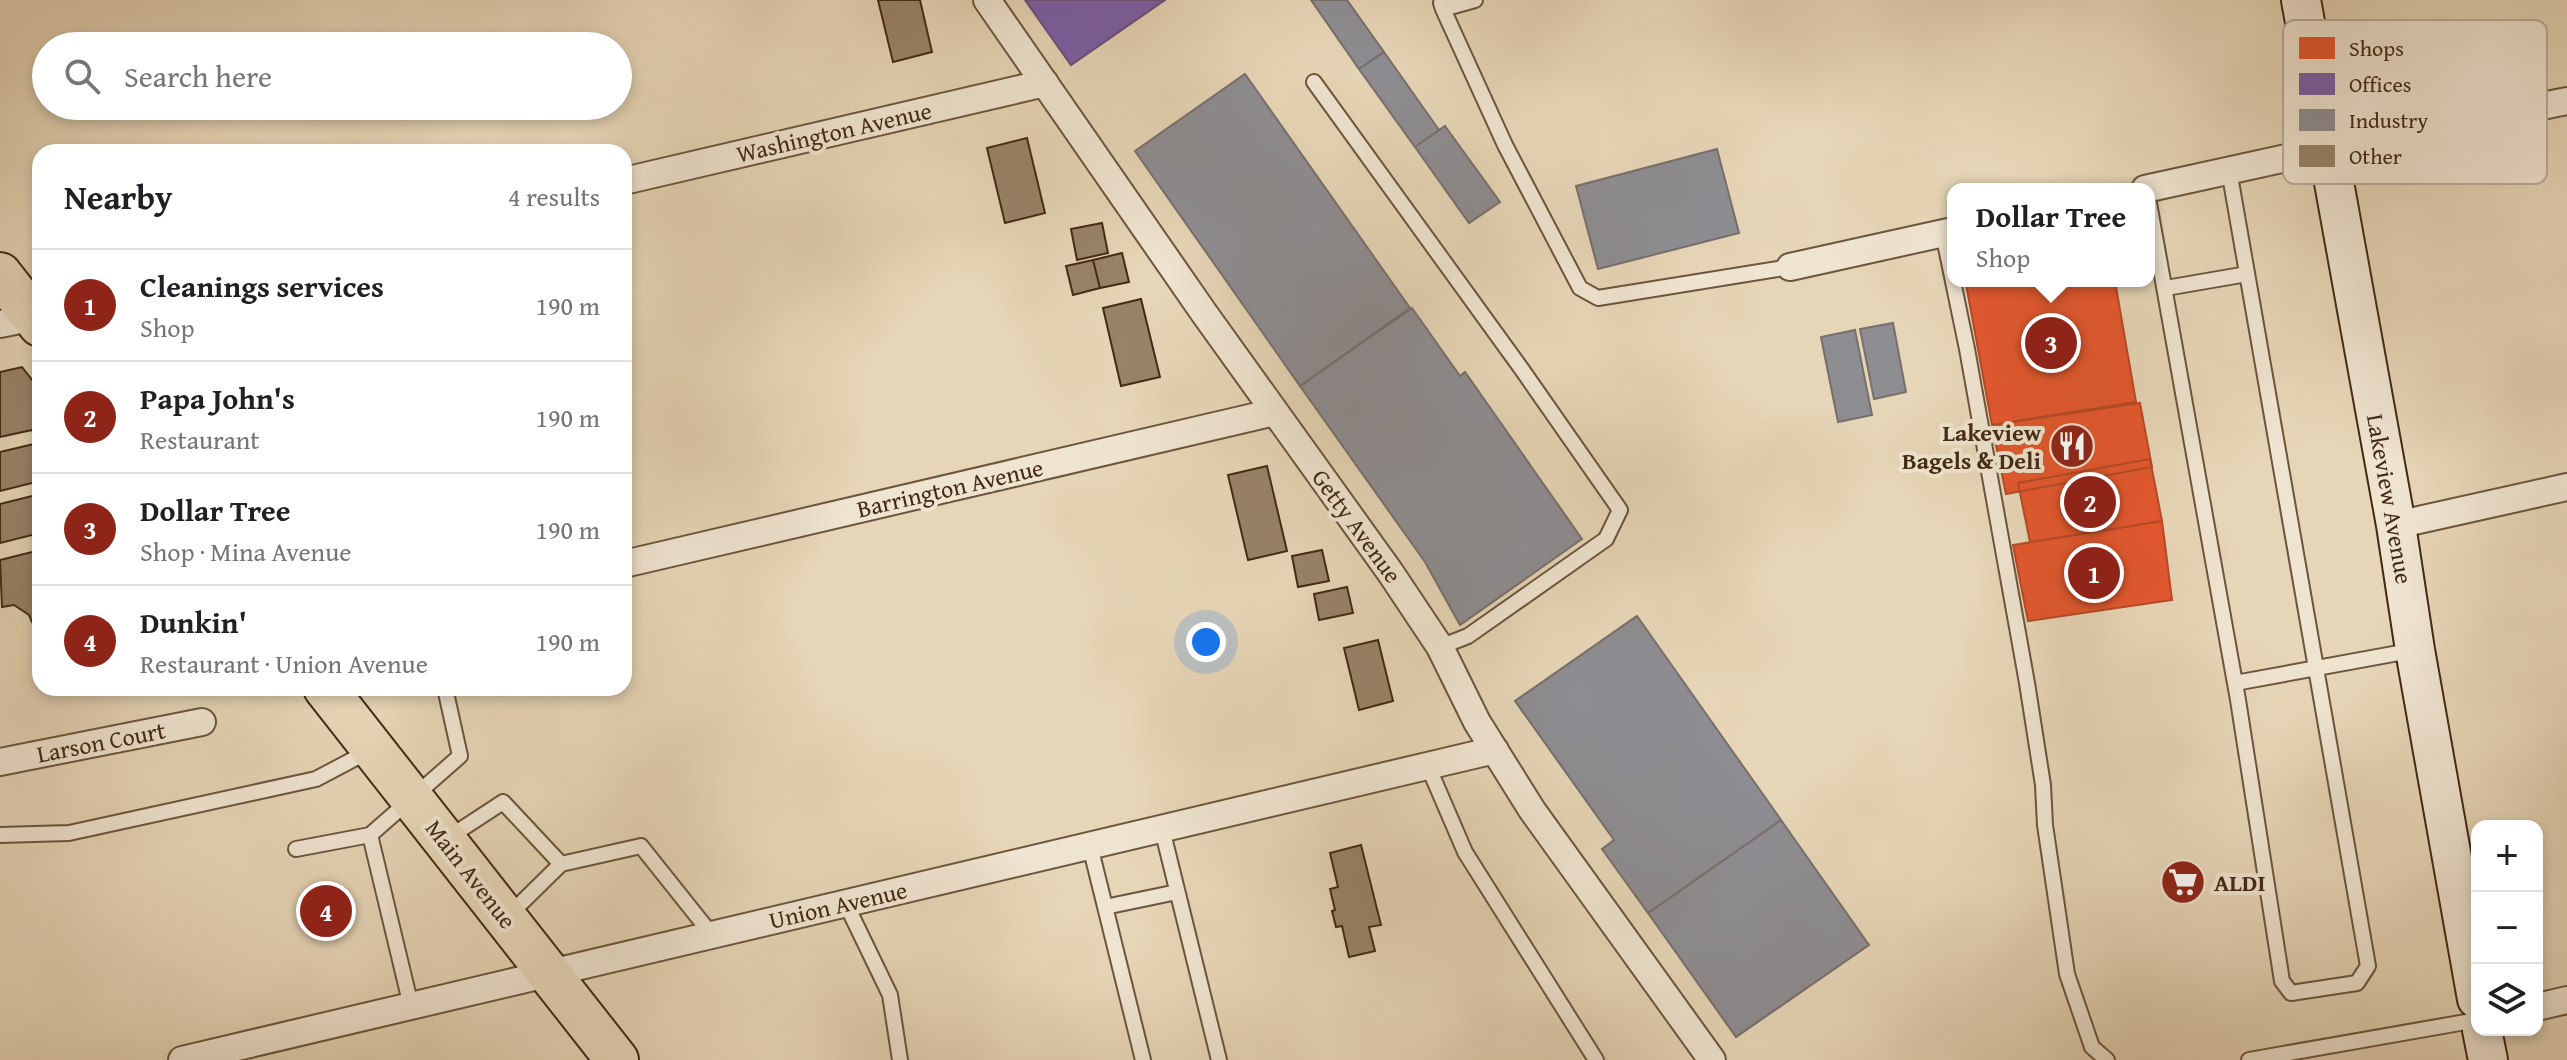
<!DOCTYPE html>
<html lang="en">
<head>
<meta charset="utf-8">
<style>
	body { margin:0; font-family:"Gentium Book Plus",serif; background:#f2f2f2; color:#202124 }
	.controls { position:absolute; right:24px; bottom:24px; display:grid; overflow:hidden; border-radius:16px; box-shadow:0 4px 12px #0003 }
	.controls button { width:72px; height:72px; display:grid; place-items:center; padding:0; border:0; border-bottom:2px solid #e0e0e0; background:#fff; color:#202124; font:40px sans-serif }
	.you { position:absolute; left:1206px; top:642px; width:28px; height:28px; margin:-20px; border:6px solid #fff; border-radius:50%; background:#1a73e8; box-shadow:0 0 0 12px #1a73e833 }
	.badge { display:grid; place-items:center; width:52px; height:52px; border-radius:50%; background:#8f2418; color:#fff; font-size:26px; font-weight:700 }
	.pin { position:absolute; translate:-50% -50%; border:4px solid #fff; box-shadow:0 2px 8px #0006 }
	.popup { position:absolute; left:1947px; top:183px; width:208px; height:104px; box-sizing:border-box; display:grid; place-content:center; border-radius:16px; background:#fff; filter:drop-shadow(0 2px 6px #0005); font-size:26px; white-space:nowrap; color:#757577 }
	.popup b { font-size:30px; color:#202124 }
	.popup::after { content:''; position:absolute; left:50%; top:100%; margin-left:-16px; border:16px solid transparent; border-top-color:#fff }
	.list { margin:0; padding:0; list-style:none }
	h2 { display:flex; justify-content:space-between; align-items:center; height:104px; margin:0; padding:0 32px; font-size:34px }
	h2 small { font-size:26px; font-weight:400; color:#757577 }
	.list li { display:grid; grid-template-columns:52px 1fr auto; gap:24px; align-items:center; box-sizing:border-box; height:112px; padding:0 32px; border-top:2px solid #e0e0e0 }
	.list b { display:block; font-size:30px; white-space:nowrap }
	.list p { margin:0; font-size:26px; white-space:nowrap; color:#757577 }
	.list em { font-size:26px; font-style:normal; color:#757577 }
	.icon { flex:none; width:44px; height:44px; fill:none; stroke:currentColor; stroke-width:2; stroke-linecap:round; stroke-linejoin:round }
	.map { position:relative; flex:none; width:2567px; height:1060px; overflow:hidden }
	.search { position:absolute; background:#fff; box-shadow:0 4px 12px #0003; left:32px; top:32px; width:600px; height:88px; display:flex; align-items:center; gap:20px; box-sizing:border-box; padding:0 28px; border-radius:44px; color:#757577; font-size:30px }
	.panel { position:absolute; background:#fff; box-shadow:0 4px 12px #0003; left:32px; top:144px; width:600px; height:552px; border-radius:24px }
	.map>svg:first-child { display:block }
	.shops { fill:#e4572e; stroke:#b44a26; stroke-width:2 }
	.offices { fill:#7b5ea7; stroke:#6a4e7b; stroke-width:2 }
	.industry { fill:#8d8d92; stroke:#776f6c; stroke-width:2 }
	.building { fill:#988368; stroke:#432a13; stroke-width:2 }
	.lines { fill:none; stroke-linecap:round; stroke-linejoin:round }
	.lane-casing { stroke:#6c553c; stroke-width:18 }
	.street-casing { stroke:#6c553c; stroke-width:30 }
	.secondary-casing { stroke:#432a13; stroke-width:42 }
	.primary-casing { stroke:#432a13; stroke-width:46 }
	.lane { stroke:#efe4d0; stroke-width:14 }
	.street { stroke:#efe4d0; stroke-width:26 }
	.secondary { stroke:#efe4d0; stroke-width:38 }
	.primary { stroke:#e6d5b6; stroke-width:42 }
	.labels { text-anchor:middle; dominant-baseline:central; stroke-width:8; stroke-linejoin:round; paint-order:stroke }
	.street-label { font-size:24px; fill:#432a13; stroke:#efe4d0 }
	.poi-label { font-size:24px; font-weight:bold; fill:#432a13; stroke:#efe4d0; text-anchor:end }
	.key { fill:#efe4d0; stroke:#bbac97; stroke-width:2 }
	.key-label { font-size:22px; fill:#432a13 }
</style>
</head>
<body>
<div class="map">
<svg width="2567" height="1060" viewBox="0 0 2567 1060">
	<rect width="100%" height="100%" fill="#e6d5b6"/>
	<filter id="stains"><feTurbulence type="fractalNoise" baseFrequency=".0025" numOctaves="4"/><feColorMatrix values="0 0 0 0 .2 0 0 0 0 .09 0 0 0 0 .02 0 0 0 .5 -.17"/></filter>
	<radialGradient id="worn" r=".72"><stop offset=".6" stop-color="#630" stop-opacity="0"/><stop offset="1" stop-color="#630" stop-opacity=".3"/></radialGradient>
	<path class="shops" d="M1986,281H2115L2136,402L1992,425L1966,284Z
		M2140,403L2152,467L2006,494L1992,425Z
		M2150,459L2162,521L2030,542L2018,483Z
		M2162,521L2172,600L2028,621L2013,545Z"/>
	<path class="offices" d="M1025,0H1165L1071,65Z"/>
	<path class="industry" d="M1311,0H1347L1384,52L1359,69Z
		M1384,52L1439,130L1415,147L1359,69Z
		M1245,74L1410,308L1300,386L1135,151Z
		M1445,126L1500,202L1469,223L1415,147Z
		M1717,149L1739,233L1598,269L1576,186Z
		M1412,308L1460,376L1465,372L1582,539L1460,625L1425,562L1300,386Z
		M1893,323L1906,392L1874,399L1860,329Z
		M1855,330L1872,415L1838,422L1821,337Z
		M1637,616L1781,820L1648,913L1602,849L1614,840L1515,701Z
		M1781,820L1869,945L1736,1037L1648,913Z"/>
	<path class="building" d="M878,0H920L932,52L893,62Z
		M1027,138L1045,213L1005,223L987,148Z
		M1102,223L1108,253L1077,260L1071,229Z
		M1122,253L1129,282L1100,288L1093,260Z
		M1093,260L1100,288L1073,295L1066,266Z
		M1141,299L1160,377L1121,386L1103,308Z
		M22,367L40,390V481L0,491V452L38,443L32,430L0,437V372Z
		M1267,466L1287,551L1248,560L1228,475Z
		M40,494V533L0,543V504Z
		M40,550V620L32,622L29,615L14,605L2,607L0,560Z
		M1322,550L1329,581L1298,587L1292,556Z
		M1347,587L1353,613L1319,620L1314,594Z
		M1378,640L1393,701L1359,710L1344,648Z
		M1361,845L1381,925L1369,927L1375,951L1349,957L1342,926L1336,927L1332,911L1335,910L1330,889L1338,887L1330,853Z"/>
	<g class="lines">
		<g class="lane-casing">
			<path id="lane" d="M1441,3L1443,9L1475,0
				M1443,9L1505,145L1580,288L1598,298L1790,267
				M1314,82L1523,371L1620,510L1606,539L1468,636L1440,647
				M2149,203L2238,700L2282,981L2291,993L2357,983L2368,966L2229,170
				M1943,233L1967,349L2027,683L2043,785L2045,825L2067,974L2092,1047L2107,1060
				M2166,288L2247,274
				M2235,683L2415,650
				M1428,766L1465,852L1596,1060
				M1162,829L1219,1060
				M0,835L69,833L316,779L369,751
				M448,838L503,802L561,864L641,846L712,935
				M1090,846L1143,1060
				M296,849L370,835
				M846,904L890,995L900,1060
				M1105,907L1177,892
				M510,914L561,864
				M411,1006L370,835L460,756L445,688
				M2249,1060L2477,1020"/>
		</g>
		<g class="street-casing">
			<path id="street" d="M987,0L1204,313L1390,572L1440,647L1477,722L1532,810L1712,1060
				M624,181L1045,83
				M2145,189L2327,149L2567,101
				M1790,267L1953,231
				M0,324L40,316
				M2396,525L2567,487
				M624,564L1275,412
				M0,762L202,722
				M2537,1007L2567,1000
				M182,1060L1495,750"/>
		</g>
		<g class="secondary-casing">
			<path id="secondary" d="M2301,0L2396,525L2415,650L2477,999
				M2482,1030L2488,1060"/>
		</g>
		<g class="primary-casing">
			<path id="primary" d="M0,274L40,325
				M325,688L617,1060"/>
		</g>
		<use href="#lane" class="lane"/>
		<use href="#street" class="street"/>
		<use href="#secondary" class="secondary"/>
		<use href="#primary" class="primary"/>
	</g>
	<defs>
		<g id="restaurant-disc" transform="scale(2.3)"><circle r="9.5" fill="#8f2418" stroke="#efe4d0"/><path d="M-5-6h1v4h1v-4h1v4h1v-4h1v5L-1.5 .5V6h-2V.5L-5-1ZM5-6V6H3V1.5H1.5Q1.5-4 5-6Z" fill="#fff"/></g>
		<g id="supermarket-disc" transform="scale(2.3)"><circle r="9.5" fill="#8f2418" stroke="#efe4d0"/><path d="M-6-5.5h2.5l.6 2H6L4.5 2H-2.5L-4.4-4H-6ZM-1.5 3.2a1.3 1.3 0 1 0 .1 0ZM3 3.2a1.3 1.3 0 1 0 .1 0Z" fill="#fff"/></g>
	</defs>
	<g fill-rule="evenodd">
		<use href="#restaurant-disc" x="2072" y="446"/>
		<use href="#supermarket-disc" x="2183" y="882"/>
	</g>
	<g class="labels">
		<g class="street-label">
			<text transform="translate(834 132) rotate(-13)">Washington Avenue</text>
			<text transform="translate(950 488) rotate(-13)">Barrington Avenue</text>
			<text transform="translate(2390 499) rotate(80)">Lakeview Avenue</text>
			<text transform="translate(1357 526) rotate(54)">Getty Avenue</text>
			<text transform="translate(101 742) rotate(-11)">Larson Court</text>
			<text transform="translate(471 874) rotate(52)">Main Avenue</text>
			<text transform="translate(838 905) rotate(-13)">Union Avenue</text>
		</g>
		<g class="poi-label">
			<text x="2041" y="432">Lakeview<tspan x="2041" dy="28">Bagels &amp; Deli</tspan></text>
			<text x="2214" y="882" text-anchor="start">ALDI</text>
		</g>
	</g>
	<rect x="2283" y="20" width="264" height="164" rx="12" class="key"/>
	<rect x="2299" y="37" width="36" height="22" fill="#e4572e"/>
	<rect x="2299" y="73" width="36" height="22" fill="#7b5ea7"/>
	<rect x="2299" y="109" width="36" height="22" fill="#8d8d92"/>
	<rect x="2299" y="145" width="36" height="22" fill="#988368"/>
	<g class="key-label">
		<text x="2349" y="56">Shops</text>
		<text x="2349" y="92">Offices</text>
		<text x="2349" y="128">Industry</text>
		<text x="2349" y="164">Other</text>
	</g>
	<rect width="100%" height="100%" filter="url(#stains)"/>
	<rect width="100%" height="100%" fill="url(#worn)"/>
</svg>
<div class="controls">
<button>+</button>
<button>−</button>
<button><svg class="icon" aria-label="layers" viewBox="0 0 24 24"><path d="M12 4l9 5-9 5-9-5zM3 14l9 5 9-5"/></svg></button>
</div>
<div class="you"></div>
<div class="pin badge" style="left:2094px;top:573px">1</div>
<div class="pin badge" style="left:2090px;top:502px">2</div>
<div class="pin badge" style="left:2051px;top:343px">3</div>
<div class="popup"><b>Dollar Tree</b>Shop</div>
<div class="pin badge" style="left:326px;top:911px">4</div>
<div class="search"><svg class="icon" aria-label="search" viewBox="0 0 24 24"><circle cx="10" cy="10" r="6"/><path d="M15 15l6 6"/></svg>Search here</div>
<section class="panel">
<h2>Nearby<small>4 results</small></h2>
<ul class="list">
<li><span class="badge">1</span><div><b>Cleanings services</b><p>Shop</p></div><em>190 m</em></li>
<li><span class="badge">2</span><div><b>Papa John's</b><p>Restaurant</p></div><em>190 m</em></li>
<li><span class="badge">3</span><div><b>Dollar Tree</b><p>Shop · Mina Avenue</p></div><em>190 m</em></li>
<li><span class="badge">4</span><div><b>Dunkin'</b><p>Restaurant · Union Avenue</p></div><em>190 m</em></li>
</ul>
</section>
</div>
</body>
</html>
